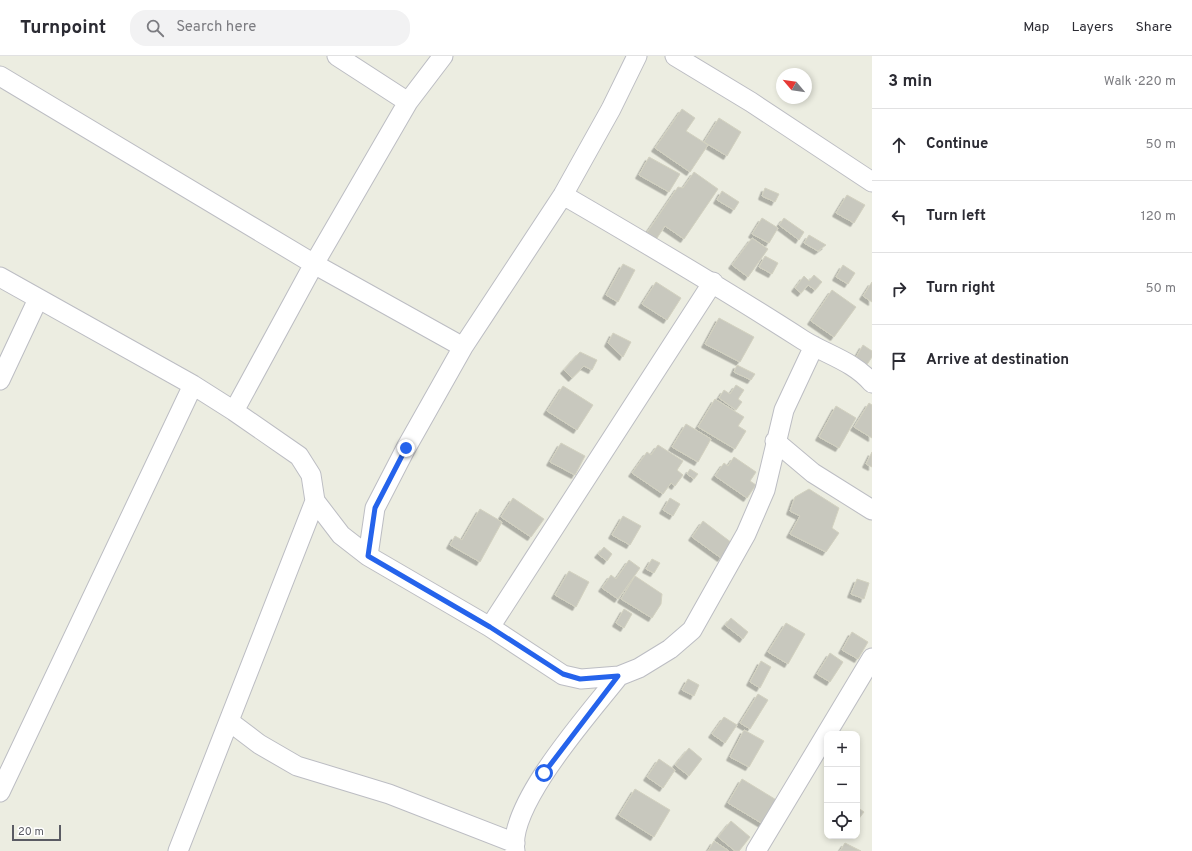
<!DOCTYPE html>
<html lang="en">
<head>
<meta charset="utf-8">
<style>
	body { margin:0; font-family:Overpass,sans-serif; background:#f2f2f3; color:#2b2b33 }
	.controls { position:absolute; right:12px; bottom:12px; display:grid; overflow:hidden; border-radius:8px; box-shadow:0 2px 6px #0003 }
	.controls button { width:36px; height:36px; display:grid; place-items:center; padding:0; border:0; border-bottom:1px solid #e1e1e2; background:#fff; color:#2b2b33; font:20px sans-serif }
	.compass { position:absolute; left:776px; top:12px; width:36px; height:36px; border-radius:50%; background:#fff; box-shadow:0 2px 6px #0003; rotate:299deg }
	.scale { position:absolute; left:12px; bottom:10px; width:49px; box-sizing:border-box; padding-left:4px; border:2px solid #5a5b63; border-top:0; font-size:11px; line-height:14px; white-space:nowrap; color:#5a5b63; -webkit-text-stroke:3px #fff; paint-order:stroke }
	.stop { position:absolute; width:12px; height:12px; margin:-9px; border:3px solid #2563eb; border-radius:50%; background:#fff }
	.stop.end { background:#2563eb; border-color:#fff; box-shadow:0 1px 4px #0008 }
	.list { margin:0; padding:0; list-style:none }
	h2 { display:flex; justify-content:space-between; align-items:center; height:52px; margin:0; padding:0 16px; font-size:17px }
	h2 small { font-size:13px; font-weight:400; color:#7c7c81 }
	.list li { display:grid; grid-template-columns:26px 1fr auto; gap:12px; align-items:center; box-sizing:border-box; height:72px; padding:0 16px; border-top:1px solid #e1e1e2 }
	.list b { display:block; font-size:15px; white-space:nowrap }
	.list em { font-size:13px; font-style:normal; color:#7c7c81 }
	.icon { flex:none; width:22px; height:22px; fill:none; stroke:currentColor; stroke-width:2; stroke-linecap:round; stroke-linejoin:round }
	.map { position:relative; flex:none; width:872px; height:795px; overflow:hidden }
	header { display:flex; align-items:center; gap:24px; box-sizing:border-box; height:56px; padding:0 20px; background:#fff; border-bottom:1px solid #e1e1e2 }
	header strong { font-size:19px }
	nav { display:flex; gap:22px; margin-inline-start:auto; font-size:14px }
	.search { width:280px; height:36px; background:#f2f2f3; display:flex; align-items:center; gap:10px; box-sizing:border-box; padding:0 14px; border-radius:16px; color:#7c7c81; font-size:15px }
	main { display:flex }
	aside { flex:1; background:#fff }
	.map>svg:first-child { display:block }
	.building { fill:#c8c8be; stroke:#d2d1c0; filter:url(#shadow) }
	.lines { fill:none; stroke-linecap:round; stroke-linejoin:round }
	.minor-casing { stroke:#bcbdc3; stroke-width:21 }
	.minor { stroke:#fff; stroke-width:19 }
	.route { stroke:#2563eb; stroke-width:5 }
</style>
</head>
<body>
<header>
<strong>Turnpoint</strong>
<div class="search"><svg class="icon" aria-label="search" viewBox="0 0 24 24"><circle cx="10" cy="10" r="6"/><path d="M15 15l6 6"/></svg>Search here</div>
<nav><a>Map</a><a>Layers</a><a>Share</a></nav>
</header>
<main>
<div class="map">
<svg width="872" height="795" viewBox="0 0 872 795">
	<defs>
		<filter id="shadow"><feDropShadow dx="-3.5" dy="3.5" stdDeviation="0" flood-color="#0004"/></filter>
	</defs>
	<rect width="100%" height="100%" fill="#ecede1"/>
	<path class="building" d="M682,53L695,62L686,75L708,89L690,116L655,92Z
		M719,62L741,76L727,100L704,86Z
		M649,101L680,118L669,136L639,119Z
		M694,116L718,133L684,183L665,170L655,185L646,178L678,131L683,132Z
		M765,132L779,138L775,146L762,140Z
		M722,135L739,146L734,154L717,144Z
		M847,139L865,149L854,167L836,157Z
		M762,162L778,172L769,187L752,178Z
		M784,162L804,176L799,184L779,169Z
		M809,179L826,189L818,195L804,187Z
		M752,182L768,193L748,221L732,209Z
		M765,200L778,207L772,218L759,211Z
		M623,208L635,214L618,246L606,239Z
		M843,209L855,217L848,228L836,221Z
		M814,219L822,226L815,234L808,229L801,237L795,232L804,220L809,225Z
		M656,226L681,242L667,264L642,248Z
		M872,226V246L863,240Z
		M832,234L856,251L834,281L811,265Z
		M719,262L754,281L740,306L705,288Z
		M613,277L631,286L623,301L608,287Z
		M863,289L872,295V301L866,310L855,303Z
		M580,296L597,304L592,314L584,310L572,322L564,314Z
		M737,309L755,318L751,324L734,316Z
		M736,329L744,334L738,343L742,346L736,354L719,342L724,334L730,338Z
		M563,330L593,349L577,374L547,355Z
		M715,343L744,361L738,370L746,375L735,393L698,371Z
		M869,347L872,349V382L854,371Z
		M836,350L856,362L839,392L819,381Z
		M686,368L711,383L698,406L672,391Z
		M561,387L585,400L575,419L550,406Z
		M658,389L683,405L677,414L683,419L675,430L671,427L663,438L632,417L647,396L651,399Z
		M872,396V411L866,408Z
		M734,401L756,416L750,425L756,429L747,442L715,420L724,407L728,410Z
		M690,413L698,418L694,423L687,418Z
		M809,433L839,452L832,472L839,477L826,496L790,478L800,460L790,455L795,441Z
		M513,442L544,463L531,481L501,461Z
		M670,442L680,448L673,460L663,454Z
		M480,453L502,466L480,506L450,489L455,480L462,484Z
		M623,460L641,470L630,489L612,479Z
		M703,465L732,487L721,502L692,481Z
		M604,491L612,498L607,505L598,498Z
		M652,503L660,507L654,517L646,513Z
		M629,504L640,512L618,543L602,532L611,519L616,523Z
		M569,515L589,526L576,551L555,539Z
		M635,520L662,538L661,548L652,562L621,543Z
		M857,523L869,527L864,543L851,538Z
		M624,553L632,558L624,572L616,567Z
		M731,562L748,576L743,583L725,569Z
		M786,567L805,578L788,608L768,596Z
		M852,576L868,586L858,603L842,594Z
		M830,597L843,606L830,626L817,618Z
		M761,605L771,611L760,632L750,626Z
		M688,623L699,629L694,640L682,634Z
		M758,638L768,644L750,673L740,667Z
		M724,661L737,669L725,687L712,678Z
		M744,674L764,685L749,711L730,701Z
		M689,692L702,703L689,720L675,709Z
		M659,703L675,714L663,732L647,721Z
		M742,723L778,745L763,768L728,747Z
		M635,733L670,754L654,781L619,759Z
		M857,751L864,756L857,765Z
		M731,765L750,781L739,795H735L718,781Z
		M714,785L729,795H708Z
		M845,787L861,795H840Z"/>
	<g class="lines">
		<g class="minor-casing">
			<path id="minor" d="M337,0L408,46
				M675,0L751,46L872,126
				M0,20L314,208L463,291
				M563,139C644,186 724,233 803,284C827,299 853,305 872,327
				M0,221L193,329L234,355L299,400L311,419L315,445L178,795
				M0,324L38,243
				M234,355L314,208L408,46L443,0
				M775,385L813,417L872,454
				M315,445L341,479L368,500L490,571L563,619L581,623L619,620L639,612L670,593L692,574L746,478L765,434L784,354L814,290
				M368,500L375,452L406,392L463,291L563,139L611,53L637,0
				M490,571L713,226
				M230,666L259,688L297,710L389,738L515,787
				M0,736L193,329
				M515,795C507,749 590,657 619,620
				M756,795L872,602"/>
		</g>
		<use href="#minor" class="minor"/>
	</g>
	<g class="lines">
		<path class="route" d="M406,392L375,452L368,500L490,571L563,618L580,623L618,620L544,717"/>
	</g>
</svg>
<div class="controls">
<button>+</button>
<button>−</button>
<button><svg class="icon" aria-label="locate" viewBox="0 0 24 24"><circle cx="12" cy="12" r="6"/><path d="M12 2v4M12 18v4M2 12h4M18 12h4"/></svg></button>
</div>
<svg class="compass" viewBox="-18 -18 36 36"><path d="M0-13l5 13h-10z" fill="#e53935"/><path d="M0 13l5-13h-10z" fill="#7c7c81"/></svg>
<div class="scale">20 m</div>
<div class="stop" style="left:544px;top:717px"></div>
<div class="stop end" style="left:406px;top:392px"></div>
</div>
<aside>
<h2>3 min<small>Walk · 220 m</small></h2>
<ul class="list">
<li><svg class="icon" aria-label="ahead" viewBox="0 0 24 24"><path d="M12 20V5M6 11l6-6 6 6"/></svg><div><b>Continue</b></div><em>50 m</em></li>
<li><svg class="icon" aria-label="left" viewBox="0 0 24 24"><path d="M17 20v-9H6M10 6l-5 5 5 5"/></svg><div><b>Turn left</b></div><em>120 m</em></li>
<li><svg class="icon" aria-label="right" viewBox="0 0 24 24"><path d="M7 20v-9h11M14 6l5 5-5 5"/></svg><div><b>Turn right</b></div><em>50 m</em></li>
<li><svg class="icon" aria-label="arrive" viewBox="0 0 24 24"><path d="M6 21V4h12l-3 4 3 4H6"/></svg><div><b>Arrive at destination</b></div></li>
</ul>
</aside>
</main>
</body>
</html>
